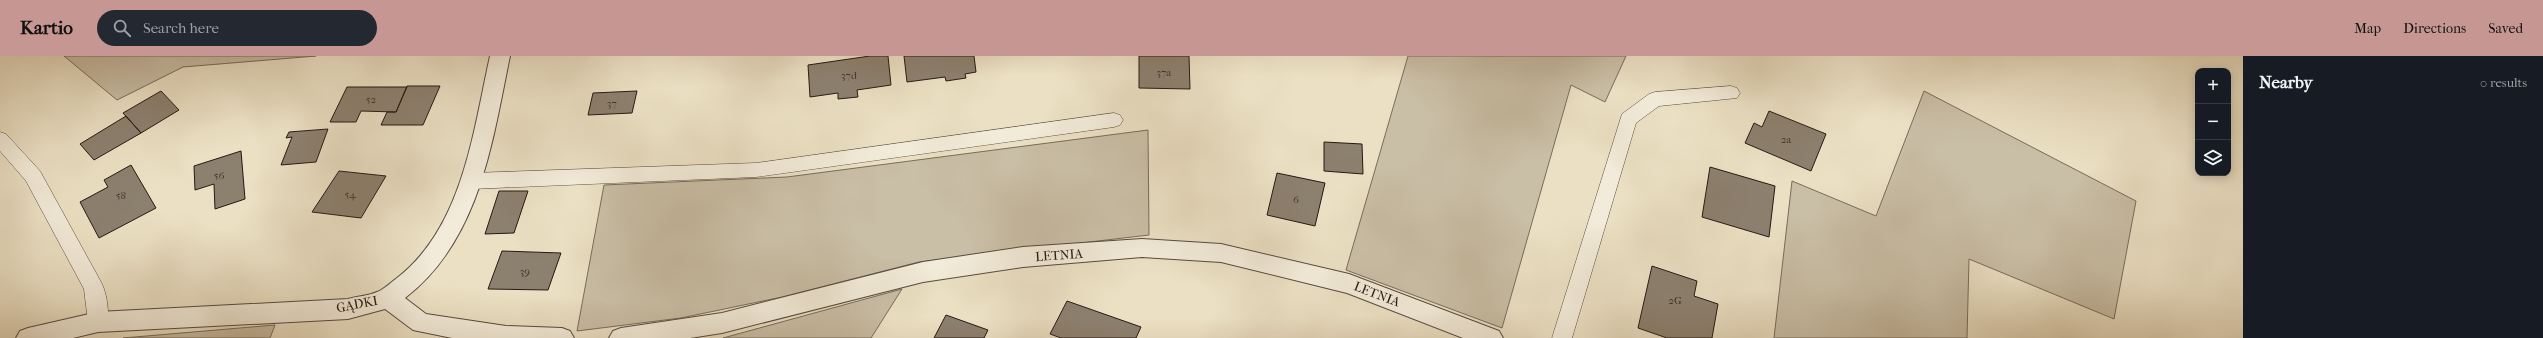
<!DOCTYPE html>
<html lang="en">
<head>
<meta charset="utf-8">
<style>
	body { margin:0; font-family:"IM FELL French Canon",serif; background:#242831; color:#f1f3f6 }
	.controls { position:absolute; right:12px; top:12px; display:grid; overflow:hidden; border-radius:8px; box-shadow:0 2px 10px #0003 }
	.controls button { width:36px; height:36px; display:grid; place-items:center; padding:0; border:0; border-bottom:1px solid #363941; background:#171b24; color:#f1f3f6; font:20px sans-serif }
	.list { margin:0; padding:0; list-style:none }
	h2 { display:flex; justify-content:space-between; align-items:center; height:52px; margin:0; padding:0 16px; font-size:17px }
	h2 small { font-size:13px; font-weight:400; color:#9ea1a6 }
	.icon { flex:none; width:22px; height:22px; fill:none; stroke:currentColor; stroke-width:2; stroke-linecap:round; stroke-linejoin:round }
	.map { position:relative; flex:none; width:2243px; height:282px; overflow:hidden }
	header { display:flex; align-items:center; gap:24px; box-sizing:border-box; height:56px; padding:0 20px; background:#c59692; color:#111 }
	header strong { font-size:19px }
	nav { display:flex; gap:22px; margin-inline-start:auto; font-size:14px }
	.search { width:280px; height:36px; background:#242831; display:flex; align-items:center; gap:10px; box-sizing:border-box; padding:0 14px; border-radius:22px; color:#9ea1a6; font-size:15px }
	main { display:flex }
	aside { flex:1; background:#171b24 }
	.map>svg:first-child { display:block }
	.green { fill:#c9bea6; stroke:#776c5c }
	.building { fill:#8c806f; stroke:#251913 }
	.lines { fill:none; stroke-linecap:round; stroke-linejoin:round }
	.lane-casing { stroke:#564b3f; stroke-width:1 }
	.street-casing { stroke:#564b3f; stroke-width:2 }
	.lane { fill:#f2ebd9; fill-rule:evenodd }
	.street { fill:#f2ebd9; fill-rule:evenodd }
	.labels { text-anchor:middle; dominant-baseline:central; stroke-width:4; stroke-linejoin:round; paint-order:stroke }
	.number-label { font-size:11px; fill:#3f332a }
	.street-label { font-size:13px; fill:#251913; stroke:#f2ebd9 }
</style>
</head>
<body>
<header>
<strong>Kartio</strong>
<div class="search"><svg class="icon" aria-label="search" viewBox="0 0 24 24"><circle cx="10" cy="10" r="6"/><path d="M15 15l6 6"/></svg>Search here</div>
<nav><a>Map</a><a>Directions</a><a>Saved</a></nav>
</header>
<main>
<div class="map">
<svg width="2243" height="282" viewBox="0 0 2243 282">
	<rect width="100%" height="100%" fill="#ebe0c4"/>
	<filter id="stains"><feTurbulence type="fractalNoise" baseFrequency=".005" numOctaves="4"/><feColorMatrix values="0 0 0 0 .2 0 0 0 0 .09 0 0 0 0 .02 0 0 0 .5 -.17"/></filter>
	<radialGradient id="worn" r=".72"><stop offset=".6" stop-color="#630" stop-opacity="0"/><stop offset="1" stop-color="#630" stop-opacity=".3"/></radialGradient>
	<path class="green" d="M64,0H316L183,11L117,44Z
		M1408,0H1626L1605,46L1571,29L1502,272L1346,214Z
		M1924,35L2136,145L2114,263L1969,203L1967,282H1774L1792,125L1876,160Z
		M1148,74L1149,179L919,206L782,241L681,262L577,275L604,129L787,121Z
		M902,233L871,282H723Z
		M275,269L270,282H123Z"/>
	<path class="building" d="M870,0H888L891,29L857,34L858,41L838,43V37L810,41L808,9Z
		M904,0H974L976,16L965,18L966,22L946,25L945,21L907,26Z
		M1139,0H1189L1190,33L1139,32Z
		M407,30H440L423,69H381L387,56H396Z
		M347,31H407L396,56L361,55L356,66H330Z
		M161,35L179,54L141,77L123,57Z
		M637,35L632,57L588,59L593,37Z
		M1769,55L1826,78L1811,115L1745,87L1754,67L1762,71Z
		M126,60L141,77L94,104L80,88Z
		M328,73L316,106L281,109L292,81L286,82L289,76Z
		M1324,86L1362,88L1363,118L1324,115Z
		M241,95L245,143L215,153L214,128L195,134L194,110Z
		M131,109L156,152L99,182L80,146L108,131L104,124Z
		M1710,111L1775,130L1769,181L1702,161Z
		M339,115L386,120L361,162L312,156Z
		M1277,117L1325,127L1315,170L1267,159Z
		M499,135H528L514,177L485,178Z
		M502,195L561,197L548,234L488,233Z
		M1652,210L1697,225L1694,240L1718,248L1712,282H1667L1638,272Z
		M1067,245L1141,271L1136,282H1061L1050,278Z
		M946,259L988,274L984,282H934Z"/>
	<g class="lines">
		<g class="lane-casing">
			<path id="lane" d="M1731,30L1737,32L1740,37L1737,42L1659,50L1636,67L1572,282H1552L1622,58L1649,38L1655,36Z
				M1114,57L1120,59L1123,64L1120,69L1114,71L756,121L471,133L464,130L462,125L464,120L471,117L756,107Z
				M0,76L6,78L40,115L101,226C107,237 111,261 105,272L98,275L91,272L88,266L84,233L26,125L0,95Z"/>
		</g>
		<g class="street-casing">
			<path id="street" d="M490,0H510C492,87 480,184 405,242L426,258L506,270L562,272L570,275L574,282H452L413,274L385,253L348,263L98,276L73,282H16L20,275L28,272L98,256L348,243C357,240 369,240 377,236C385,233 391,226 397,222C463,171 473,76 490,0Z
				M1142,183L1221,188L1349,218L1499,275L1503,282H1463L1347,237L1221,206L1142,201L1023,211L923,226L722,277L690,282H609L613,275L621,272L722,257L923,206L1023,191Z"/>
		</g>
		<use href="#lane" class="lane"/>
		<use href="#street" class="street"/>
	</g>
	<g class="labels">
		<g class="number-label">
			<text x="1164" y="16">37a</text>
			<text x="849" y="19">37d</text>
			<text x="371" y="43">52</text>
			<text x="612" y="47">37</text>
			<text x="1786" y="83">2a</text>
			<text x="219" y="119">56</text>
			<text x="350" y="138">54</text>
			<text x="121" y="139">58</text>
			<text x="1296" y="143">6</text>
			<text x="525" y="215">39</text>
			<text x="1675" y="244">2G</text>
		</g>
		<g class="street-label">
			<text transform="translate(1059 199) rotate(-4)">LETNIA</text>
			<text transform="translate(1377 238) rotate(21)">LETNIA</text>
			<text transform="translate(357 248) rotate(-11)">GĄDKI</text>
		</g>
	</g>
	<rect width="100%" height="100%" filter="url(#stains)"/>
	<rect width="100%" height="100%" fill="url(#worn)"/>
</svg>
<div class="controls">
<button>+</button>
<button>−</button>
<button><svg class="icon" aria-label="layers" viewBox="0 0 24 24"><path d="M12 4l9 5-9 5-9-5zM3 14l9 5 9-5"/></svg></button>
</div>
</div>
<aside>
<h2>Nearby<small>0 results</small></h2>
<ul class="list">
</ul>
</aside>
</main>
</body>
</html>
